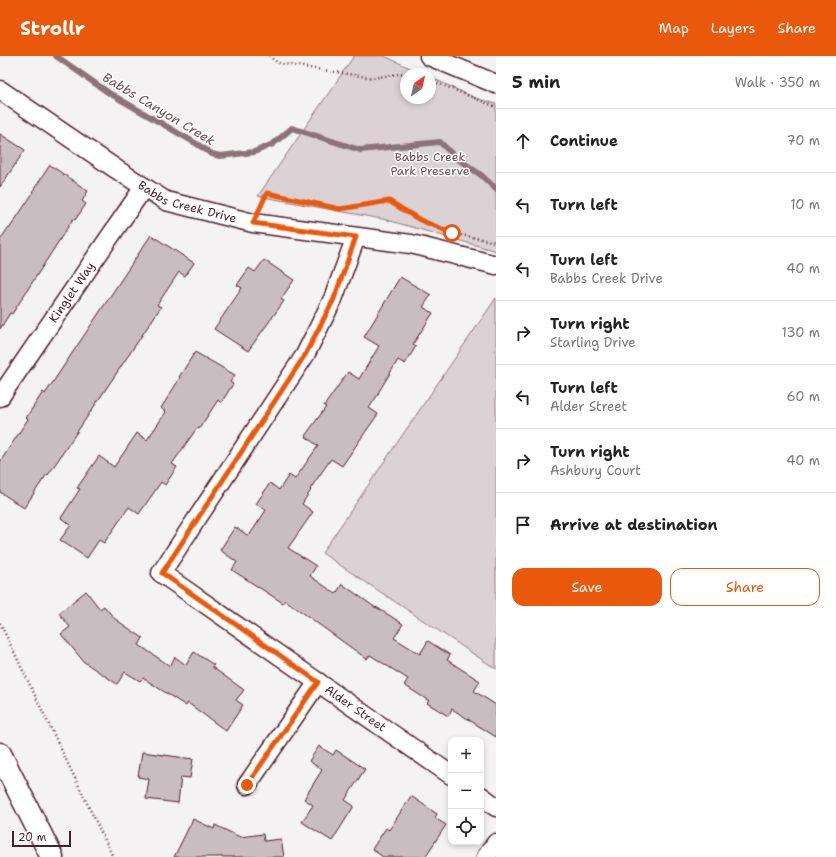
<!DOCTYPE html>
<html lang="en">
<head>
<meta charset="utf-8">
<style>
	body { margin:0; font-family:"Shantell Sans",sans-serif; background:#f6f6f6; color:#222 }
	.controls { position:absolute; right:12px; bottom:12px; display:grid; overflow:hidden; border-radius:8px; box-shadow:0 2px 6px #0003 }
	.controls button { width:36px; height:36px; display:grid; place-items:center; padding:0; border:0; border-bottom:1px solid #e0e0e0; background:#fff; color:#222; font:20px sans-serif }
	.compass { position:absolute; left:400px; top:12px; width:36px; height:36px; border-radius:50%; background:#fff; box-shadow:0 2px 6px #0003; rotate:34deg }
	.scale { position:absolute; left:12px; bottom:10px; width:59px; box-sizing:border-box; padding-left:4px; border:2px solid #4a1f2b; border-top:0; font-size:11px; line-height:14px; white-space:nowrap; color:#4a1f2b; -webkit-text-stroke:3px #fff; paint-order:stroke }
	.stop { position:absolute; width:12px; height:12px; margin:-9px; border:3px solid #ea580c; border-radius:50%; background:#fff }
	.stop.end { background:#ea580c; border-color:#fff; box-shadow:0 1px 4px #0008 }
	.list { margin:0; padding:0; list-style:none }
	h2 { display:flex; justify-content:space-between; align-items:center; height:52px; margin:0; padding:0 16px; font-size:17px }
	h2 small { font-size:13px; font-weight:400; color:#767676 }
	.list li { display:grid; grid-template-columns:26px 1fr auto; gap:12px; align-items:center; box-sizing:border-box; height:64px; padding:0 16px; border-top:1px solid #e0e0e0 }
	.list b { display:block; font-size:15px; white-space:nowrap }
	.list p { margin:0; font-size:13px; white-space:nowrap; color:#767676 }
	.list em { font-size:13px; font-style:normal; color:#767676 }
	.actions { display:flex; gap:8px; padding:12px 16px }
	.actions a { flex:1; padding:9px 0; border:1px solid #ea580c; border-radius:12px; text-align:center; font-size:14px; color:#ea580c }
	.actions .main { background:#ea580c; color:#fff }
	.icon { flex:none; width:22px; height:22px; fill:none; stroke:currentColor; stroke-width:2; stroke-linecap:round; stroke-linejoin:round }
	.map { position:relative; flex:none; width:496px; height:801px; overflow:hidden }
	header { display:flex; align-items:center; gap:24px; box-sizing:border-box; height:56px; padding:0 20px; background:#ea580c; color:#fff }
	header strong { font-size:19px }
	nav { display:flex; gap:22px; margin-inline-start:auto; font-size:14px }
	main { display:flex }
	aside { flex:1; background:#fff }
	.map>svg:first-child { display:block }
	.green { fill:#dbd2d5; stroke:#927880 }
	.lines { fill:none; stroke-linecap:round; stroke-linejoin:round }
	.stream { stroke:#8d727a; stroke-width:6 }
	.building { fill:#cabdc1; stroke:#4a1f2b }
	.minor-casing { stroke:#4a1f2b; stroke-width:21 }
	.secondary-casing { stroke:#4a1f2b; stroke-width:25 }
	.path { stroke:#4a1f2b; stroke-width:2.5; stroke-dasharray:1 3; stroke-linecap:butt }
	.minor { stroke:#fff; stroke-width:18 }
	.secondary { stroke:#fff; stroke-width:22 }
	.route { stroke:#ea580c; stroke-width:5 }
	.labels { text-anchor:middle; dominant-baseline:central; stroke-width:3; stroke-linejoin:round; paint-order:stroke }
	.park-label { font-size:12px; fill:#6e4c56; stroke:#fff }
	.street-label { font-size:12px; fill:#4a1f2b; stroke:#fff }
	.water-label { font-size:13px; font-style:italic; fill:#714f59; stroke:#fff }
</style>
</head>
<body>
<header>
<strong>Strollr</strong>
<nav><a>Map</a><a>Layers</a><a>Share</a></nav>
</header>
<main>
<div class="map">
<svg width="496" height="801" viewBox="0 0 496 801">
	<rect width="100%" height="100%" fill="#f4f2f2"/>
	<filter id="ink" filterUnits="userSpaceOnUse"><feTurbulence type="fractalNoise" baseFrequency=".025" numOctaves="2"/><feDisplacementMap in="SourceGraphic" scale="8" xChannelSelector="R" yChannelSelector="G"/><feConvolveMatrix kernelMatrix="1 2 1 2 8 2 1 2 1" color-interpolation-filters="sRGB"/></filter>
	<g filter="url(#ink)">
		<path class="green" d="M354,0H384L423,18H406V42H430V21L475,42L496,48V195L387,164L258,140Z
			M496,242V613L322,497Z"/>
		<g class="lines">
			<path class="stream" d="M56,0L109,37L197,88L212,98L220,100L254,96L273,88L292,72L360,94L440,86L455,101L481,119L496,133"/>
		</g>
		<path class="building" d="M0,78L25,94L0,131Z
			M50,109L88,135L82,145L86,148L75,164L73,163L12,258L10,257L0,273V184L8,172L9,173L33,137L32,136Z
			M151,179L194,207L185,220L179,216L157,249L161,251L48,419L47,418L24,452L0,436V406L28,363L26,362L43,336L45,338Z
			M264,204L294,224L281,243L284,245L248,295L214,273L242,232L237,229L249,212L255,216Z
			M400,221L431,239L423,251L433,257L413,288L416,290L405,308L398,304L378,337H379L369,352L378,358L364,378L342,410L331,403L310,433L311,434L302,448L313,456L288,492L316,510L310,520L336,538L342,528L376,552V551L403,568L394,582L420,598L428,585L450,599L447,604L480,625L474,635L496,649V681L452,653L448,660L427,647L429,645L404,629L408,623L370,599L367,603L285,544L283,547L232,514L237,506L220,494L235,471L249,480L266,454L256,448L270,427L279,434L289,419L295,423L318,390L305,380L326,351L324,350L348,316L359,323L379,290L364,281Z
			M195,296L235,319L230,326L233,328L221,347L218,344L199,373L197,372L172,408L177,411L165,429L161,426L139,458L129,451L104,487L99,484L87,502L60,484L71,469L61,462L80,433L77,432L99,400L114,411L137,377L147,384L166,356L161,352L180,322L179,321Z
			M86,535L100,553L104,550L115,563L143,582L139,589L170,610L175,601L186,609L194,596L214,609L212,611L244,634L236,644L243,649L226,675L188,647L186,650L143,622L140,625L125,616L117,628L84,606L61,578L70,571L59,557Z
			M319,690L333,699L336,694L365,713L345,744L354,750L332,785L302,766L313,749L304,743L322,714L309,705Z
			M142,696L193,703L190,722L181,721L178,747L146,743L149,723L138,721Z
			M411,740L437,758L435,762L446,769L425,801H383L372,793L386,772L389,774Z
			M193,763L214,773L215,769L240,781L263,778L264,785L281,783L284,801H174Z"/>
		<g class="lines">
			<g class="minor-casing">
				<g id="minor">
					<path d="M429,0L496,28"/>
					<path id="s1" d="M0,34L116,113L166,145L253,167L411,188L496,209"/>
					<path id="s2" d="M356,181L333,243L305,299L161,517L451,719"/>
					<path id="s3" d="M0,341L144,131"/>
					<path d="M247,729L318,626"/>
					<path d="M481,740L496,751"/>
					<path d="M486,801L496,787"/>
				</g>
			</g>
			<g class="secondary-casing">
				<path id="secondary" d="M0,698L52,801"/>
			</g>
			<path class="path" d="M269,0L278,7L373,22L410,16L415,18
				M430,24L496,51
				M261,150L267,137L340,153L389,145L420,164L451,177
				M461,179L496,186
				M0,567L113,801"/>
			<use href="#minor" class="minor"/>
			<use href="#secondary" class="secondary"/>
		</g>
	</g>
	<g class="lines" filter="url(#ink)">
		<path class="route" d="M247,729L318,626L162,517L305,299L334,243L356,181L253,167L267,137L340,153L389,145L420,164L452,177"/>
	</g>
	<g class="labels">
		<g class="park-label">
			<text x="430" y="101">Babbs Creek<tspan x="430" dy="14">Park Preserve</tspan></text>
		</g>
		<g class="street-label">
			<text stroke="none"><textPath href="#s1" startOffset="220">Babbs Creek Drive</textPath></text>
			<text stroke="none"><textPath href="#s3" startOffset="127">Kinglet Way</textPath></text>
			<text stroke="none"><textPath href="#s2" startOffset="627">Alder Street</textPath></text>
		</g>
		<g class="water-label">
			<text transform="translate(159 53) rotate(31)">Babbs Canyon Creek</text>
		</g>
	</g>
</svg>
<div class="controls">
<button>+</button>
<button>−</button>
<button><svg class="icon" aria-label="locate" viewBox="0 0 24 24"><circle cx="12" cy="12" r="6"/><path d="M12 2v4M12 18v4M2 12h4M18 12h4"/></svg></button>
</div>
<svg class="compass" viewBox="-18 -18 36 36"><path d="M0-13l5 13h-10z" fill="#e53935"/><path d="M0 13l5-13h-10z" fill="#767676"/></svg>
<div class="scale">20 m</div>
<div class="stop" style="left:452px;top:177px"></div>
<div class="stop end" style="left:247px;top:729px"></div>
</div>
<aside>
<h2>5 min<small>Walk · 350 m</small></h2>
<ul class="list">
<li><svg class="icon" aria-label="ahead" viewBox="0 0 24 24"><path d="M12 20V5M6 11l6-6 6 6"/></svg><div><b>Continue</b></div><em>70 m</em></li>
<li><svg class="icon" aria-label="left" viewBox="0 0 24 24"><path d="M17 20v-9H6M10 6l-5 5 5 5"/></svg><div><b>Turn left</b></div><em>10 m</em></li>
<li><svg class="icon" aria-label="left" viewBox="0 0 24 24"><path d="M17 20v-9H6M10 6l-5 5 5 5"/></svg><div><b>Turn left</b><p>Babbs Creek Drive</p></div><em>40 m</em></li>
<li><svg class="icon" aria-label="right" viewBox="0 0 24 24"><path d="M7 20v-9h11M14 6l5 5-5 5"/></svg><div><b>Turn right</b><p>Starling Drive</p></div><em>130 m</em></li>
<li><svg class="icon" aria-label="left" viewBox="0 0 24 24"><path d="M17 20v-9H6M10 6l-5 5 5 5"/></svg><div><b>Turn left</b><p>Alder Street</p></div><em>60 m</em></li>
<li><svg class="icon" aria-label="right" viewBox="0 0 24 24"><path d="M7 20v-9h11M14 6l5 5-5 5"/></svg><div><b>Turn right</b><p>Ashbury Court</p></div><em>40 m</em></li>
<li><svg class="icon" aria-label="arrive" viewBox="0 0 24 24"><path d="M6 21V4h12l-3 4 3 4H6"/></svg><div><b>Arrive at destination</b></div></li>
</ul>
<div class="actions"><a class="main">Save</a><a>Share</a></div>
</aside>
</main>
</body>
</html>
